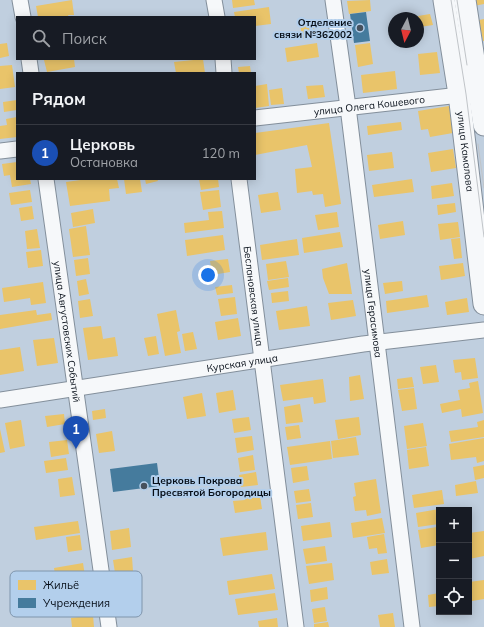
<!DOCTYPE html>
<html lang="ru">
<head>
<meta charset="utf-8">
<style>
	body { margin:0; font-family:Mulish,sans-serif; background:#242831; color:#f1f3f6 }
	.controls { position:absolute; right:12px; bottom:12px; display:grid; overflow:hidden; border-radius:0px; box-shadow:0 2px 10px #0003 }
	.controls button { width:36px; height:36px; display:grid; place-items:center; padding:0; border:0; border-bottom:1px solid #363941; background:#171b24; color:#f1f3f6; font:20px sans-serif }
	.compass { position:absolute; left:388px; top:12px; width:36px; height:36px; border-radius:50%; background:#171b24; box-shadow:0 2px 10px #0003; rotate:187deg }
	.you { position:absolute; left:208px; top:275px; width:14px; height:14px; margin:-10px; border:3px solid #fff; border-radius:50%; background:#1a73e8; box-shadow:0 0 0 6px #1a73e833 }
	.badge { display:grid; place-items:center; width:26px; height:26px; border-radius:50%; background:#a4aab1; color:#fff; font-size:13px; font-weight:700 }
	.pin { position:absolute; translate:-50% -33px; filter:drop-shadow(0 1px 2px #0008) }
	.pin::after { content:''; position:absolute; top:21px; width:14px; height:12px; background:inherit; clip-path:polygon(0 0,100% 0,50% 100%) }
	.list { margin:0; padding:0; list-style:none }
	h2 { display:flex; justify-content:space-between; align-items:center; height:52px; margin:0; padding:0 16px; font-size:17px }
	h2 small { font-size:13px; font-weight:400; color:#9ea1a6 }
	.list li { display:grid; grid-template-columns:26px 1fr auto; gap:12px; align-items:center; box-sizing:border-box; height:56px; padding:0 16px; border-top:1px solid #363941 }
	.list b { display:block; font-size:15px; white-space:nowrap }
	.list p { margin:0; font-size:13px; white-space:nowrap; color:#9ea1a6 }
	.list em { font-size:13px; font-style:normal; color:#9ea1a6 }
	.icon { flex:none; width:22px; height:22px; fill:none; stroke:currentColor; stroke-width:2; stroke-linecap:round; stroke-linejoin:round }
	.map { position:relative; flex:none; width:484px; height:627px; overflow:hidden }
	.search { position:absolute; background:#171b24; box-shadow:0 2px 10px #0003; left:16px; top:16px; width:240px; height:44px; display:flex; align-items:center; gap:10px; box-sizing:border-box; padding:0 14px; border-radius:0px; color:#9ea1a6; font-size:15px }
	.panel { position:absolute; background:#171b24; box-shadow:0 2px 10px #0003; left:16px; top:72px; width:240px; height:108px; border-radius:0px }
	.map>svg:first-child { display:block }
	.homes { fill:#e9c46a }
	.public { fill:#457b9d }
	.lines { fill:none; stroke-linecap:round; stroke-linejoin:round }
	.street-casing { stroke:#838f9b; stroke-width:17 }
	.secondary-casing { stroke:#838f9b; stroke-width:23 }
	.street { stroke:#f6f8fa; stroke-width:15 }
	.secondary { stroke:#f6f8fa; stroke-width:21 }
	.tram { stroke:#c0c4c8; stroke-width:1 }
	.poi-dot { fill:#46515d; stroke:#b3cfec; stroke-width:1.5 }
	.labels { text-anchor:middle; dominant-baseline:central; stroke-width:4; stroke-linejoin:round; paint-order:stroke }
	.poi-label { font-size:10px; font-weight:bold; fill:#050d17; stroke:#b3cfec; text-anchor:end }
	.street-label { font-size:10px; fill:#050d17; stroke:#b3cfec }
	.key { fill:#b3cfec; stroke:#7f95ac; stroke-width:1 }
	.key-label { font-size:11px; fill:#050d17 }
</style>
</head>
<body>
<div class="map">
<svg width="484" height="627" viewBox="0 0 484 627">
	<rect width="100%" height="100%" fill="#c0cfdf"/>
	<path class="homes" d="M72,0L74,15H68L69,17H38L36,6Z
		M232,0H254L255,5L233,8Z
		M370,0L371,11L349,14L347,1Z
		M473,0H484V4L474,6Z
		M269,7L271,24L255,26V17H235L234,12Z
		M430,14L433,25L420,27L418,16Z
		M484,19V41H483L479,20Z
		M314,21L316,37L302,39L300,22Z
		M7,43L9,56L0,58V44Z
		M317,43L319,57L287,62L285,48Z
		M370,43L373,64L358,67L355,45Z
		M437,52L440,73L420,75L418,54Z
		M74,59L75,67L47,72L44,60Z
		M203,59L205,73H176L174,62Z
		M12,65L15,87L0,89V66Z
		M250,66L251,73H239L238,67Z
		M395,71L397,89L363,93L361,75Z
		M267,84L269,106L255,108V86Z
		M323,85L325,97L308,99L306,86Z
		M282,88L284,104L271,105L269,90Z
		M17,100V110L4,112L3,102Z
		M449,106L453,133L430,137L428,129L421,130L418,111Z
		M17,117V137L0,139V126L7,125L6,119Z
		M401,122L402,130L368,135L367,126Z
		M329,123L341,204L325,207L323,194L313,195L312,191L297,193L295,169L312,167L307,145L255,155V133Z
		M453,149L456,168L431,172L428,153Z
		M392,152L394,168L369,171L367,155Z
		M17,162V179H30L31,184L12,187L10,175L4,176L2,164Z
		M88,179H117L119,188L109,189L110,201L70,206L66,182Z
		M124,179H140L142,192L126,194Z
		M145,179H157L158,181L146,184Z
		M199,179H218L219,187L201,190Z
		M412,179L414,192L374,197L372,185Z
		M452,183L454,196L432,199L431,186Z
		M30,190L32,202L11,205L9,193Z
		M219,190L221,207L203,210L200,192Z
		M278,192L281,210L261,213L258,195Z
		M455,203L456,212L438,215L437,205Z
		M32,206L34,219L21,221L19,208Z
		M93,209L95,223L73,227L71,213Z
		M222,211L224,228L185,233L184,223L209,220L208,212Z
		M337,212L339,227L318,230L315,215Z
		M403,221L405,235L380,239L378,225Z
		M458,222L460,237L440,240L438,224Z
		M86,226L90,255L73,257L69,229Z
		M37,229L40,248L27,249L25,231Z
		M340,232L343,247L304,253L302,238Z
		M223,235L225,250L187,256L185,240Z
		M460,238L462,258L454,259L451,239Z
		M297,239L299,255L262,260L260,245Z
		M41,250L43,266L28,268L26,252Z
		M88,258L90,274L76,276L74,260Z
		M228,259L230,272L212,275L210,261Z
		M286,261L289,277L268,280L266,264Z
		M347,263L352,294H329L323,278L322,269Z
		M463,263L465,276L441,280L439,266Z
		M288,278L289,287L269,290L267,281Z
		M86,279L89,294L79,296L77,281Z
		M402,281L403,291L385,294L383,283Z
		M43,282L46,303L31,305L30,298L4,302L2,288Z
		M232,285L233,293L217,295L215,287Z
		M288,291L289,301L272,303L271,293Z
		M427,295L429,307L387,313L386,301Z
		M235,297L237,314L221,316L218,299Z
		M467,298L469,312L447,315L445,302Z
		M90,299L93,316L80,318L78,301Z
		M353,300L356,316L331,320L328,303Z
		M307,306L310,326L279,330L276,311Z
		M36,310L37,315L51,313L52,320L0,329V315Z
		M176,310L180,331L177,332L181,353L165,356L157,314Z
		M238,318L241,336L218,340L215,322Z
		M101,326L103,339L115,337L118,356L88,360L83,328Z
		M193,332L197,349L185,351L182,334Z
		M156,336L159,354L148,356L144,338Z
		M54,338L58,363L37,366L33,340Z
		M20,347L24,371L0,375V350Z
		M475,358L478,378L462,380L461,372L455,373L453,360Z
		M436,365L439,382L423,384L420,367Z
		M360,375L364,399L350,401L349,377Z
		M412,377L414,387L398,389L397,379Z
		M323,379L326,402L314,404L313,397L283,401L280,385Z
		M478,381L483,413L462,417L461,409L442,413L440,404L460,400L458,390L470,388L469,383Z
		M414,388L417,409L402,411L398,390Z
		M233,390L236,410L219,413L216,393Z
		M202,393L206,416L187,419L183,397Z
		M300,404L303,422L286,424L284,407Z
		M105,409L106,418L93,420L92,411Z
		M64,414L65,424L47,427L45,416Z
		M249,417L251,430L234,433L232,419Z
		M359,417L361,435L338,439L335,420Z
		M21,420L25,446L10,449L5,423Z
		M484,420V437L451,442L449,431L478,427L477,422Z
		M423,423L427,446L407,449L404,426Z
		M299,425L301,438L287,440L285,427Z
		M0,429L5,452L0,453Z
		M112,431L115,451L99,453L96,434Z
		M252,436L254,450L237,453L235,438Z
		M356,437L359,455L333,458L331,441Z
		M484,438V461L477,463L476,457L451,460L449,444Z
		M67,440L69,454L51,457L49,442Z
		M330,441L332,459L290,465L287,447Z
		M426,447L429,466L409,469L407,450Z
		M253,455L255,470L240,472L238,458Z
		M66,458L68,470L46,473L44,461Z
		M484,465V478L475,480L473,467Z
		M307,466L309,480L293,483L291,468Z
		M256,472L258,485L241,487L239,475Z
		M72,477L75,495L60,497L58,479Z
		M376,479L381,513L367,516L366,510L355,511L353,497L356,496L354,483Z
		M476,481L478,493L456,496L455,485Z
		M309,489L311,501L296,503L294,491Z
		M259,490L262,509L235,513L233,501L245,500L244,493Z
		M442,490L444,504L414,508L412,495Z
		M311,503L313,517L298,519L296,505Z
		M439,509V524L418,527L416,513Z
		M382,518L385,533L353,538L351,523Z
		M78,521L80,533L36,540L34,527Z
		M330,522L332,537L303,541L301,526Z
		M437,527L439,545L421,548L418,530Z
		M129,528L131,547L112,550L110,531Z
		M484,531V556L469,559V533Z
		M266,532L268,550L223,556L220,538Z
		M384,534L387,553L378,554L377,548L369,549L367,537Z
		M80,535L82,550L68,552L66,537Z
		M325,546L327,561L306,564L303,549Z
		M132,557L133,571L115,573L113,560Z
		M387,559L389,573L372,575L370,562Z
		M83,563L85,576L56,581L54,568Z
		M332,563L334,580L309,584L306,566Z
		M272,574L275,589L229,595L227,581Z
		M484,580V599L472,601L469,582Z
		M327,587L328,599L311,602L310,590Z
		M275,593L278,610L238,615L235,599Z
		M439,593V606L429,607L428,595Z
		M325,607L327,621L314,623L312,609Z
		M393,613L395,627H380L378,615Z
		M93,615L94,627H72L71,618Z
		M277,618L278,627H259L258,621Z
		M328,622L329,627H314V624Z"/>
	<path class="public" d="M366,12L370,41L354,43L350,14Z
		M157,463L160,486L113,492L110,469Z"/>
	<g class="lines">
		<g class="street-casing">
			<g id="street">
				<path d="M20,0L23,17"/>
				<path d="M214,0L217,17"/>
				<path id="s1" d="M333,0L348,107L412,627"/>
				<path d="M29,59L31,73"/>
				<path d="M223,59L224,73"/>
				<path id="s2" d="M255,118L469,94"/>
				<path d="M0,151L17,149"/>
				<path id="s3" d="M46,179L109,627"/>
				<path id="s4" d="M239,179L296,627"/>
				<path id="s5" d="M0,400L363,344L484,330"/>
			</g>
		</g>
		<g class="secondary-casing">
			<g id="secondary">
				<path id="s6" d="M444,0L459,94L484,304"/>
				<path d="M465,0L484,125"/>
			</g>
		</g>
		<use href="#street" class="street"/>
		<use href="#secondary" class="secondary"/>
		<path class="tram" d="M451,0L466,94L484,237
			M457,0L467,65
			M478,144L484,188"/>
	</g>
	<g class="poi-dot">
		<circle cx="360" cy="28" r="4"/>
		<circle cx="144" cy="486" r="4"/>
	</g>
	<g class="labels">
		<g class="poi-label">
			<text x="352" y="22">Отделение<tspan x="352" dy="12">связи №362002</tspan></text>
			<text x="152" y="480" text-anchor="start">Церковь Покрова<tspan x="152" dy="12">Пресвятой Богородицы</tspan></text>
		</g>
		<g class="street-label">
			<text stroke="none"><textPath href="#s2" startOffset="115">улица Олега Кошевого</textPath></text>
			<text stroke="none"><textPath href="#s6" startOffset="153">улица Камалова</textPath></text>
			<text stroke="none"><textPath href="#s4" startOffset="118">Беслановская улица</textPath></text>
			<text stroke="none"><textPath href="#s1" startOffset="316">улица Герасимова</textPath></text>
			<text stroke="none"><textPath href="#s3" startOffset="154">улица Августовских Событий</textPath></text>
			<text stroke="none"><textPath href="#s5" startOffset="245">Курская улица</textPath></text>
		</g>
	</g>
	<rect x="10" y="571" width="132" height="46" rx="6" class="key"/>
	<rect x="18" y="580" width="18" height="10" fill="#e9c46a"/>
	<rect x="18" y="598" width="18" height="10" fill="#457b9d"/>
	<g class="key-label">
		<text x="43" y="589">Жильё</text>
		<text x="43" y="607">Учреждения</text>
	</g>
</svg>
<div class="controls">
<button>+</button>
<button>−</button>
<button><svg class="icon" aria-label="locate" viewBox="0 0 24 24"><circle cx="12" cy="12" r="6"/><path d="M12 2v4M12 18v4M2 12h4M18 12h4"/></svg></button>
</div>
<svg class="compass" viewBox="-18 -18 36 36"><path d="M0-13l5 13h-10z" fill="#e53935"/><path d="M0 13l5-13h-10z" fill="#9ea1a6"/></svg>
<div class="you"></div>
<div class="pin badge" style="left:76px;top:449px;background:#1a4fb4">1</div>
<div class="search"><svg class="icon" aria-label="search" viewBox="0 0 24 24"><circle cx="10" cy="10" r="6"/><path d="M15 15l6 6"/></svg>Поиск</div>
<section class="panel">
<h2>Рядом<small></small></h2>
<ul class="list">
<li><span class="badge" style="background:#1a4fb4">1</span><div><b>Церковь</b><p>Остановка</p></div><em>120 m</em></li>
</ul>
</section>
</div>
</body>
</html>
